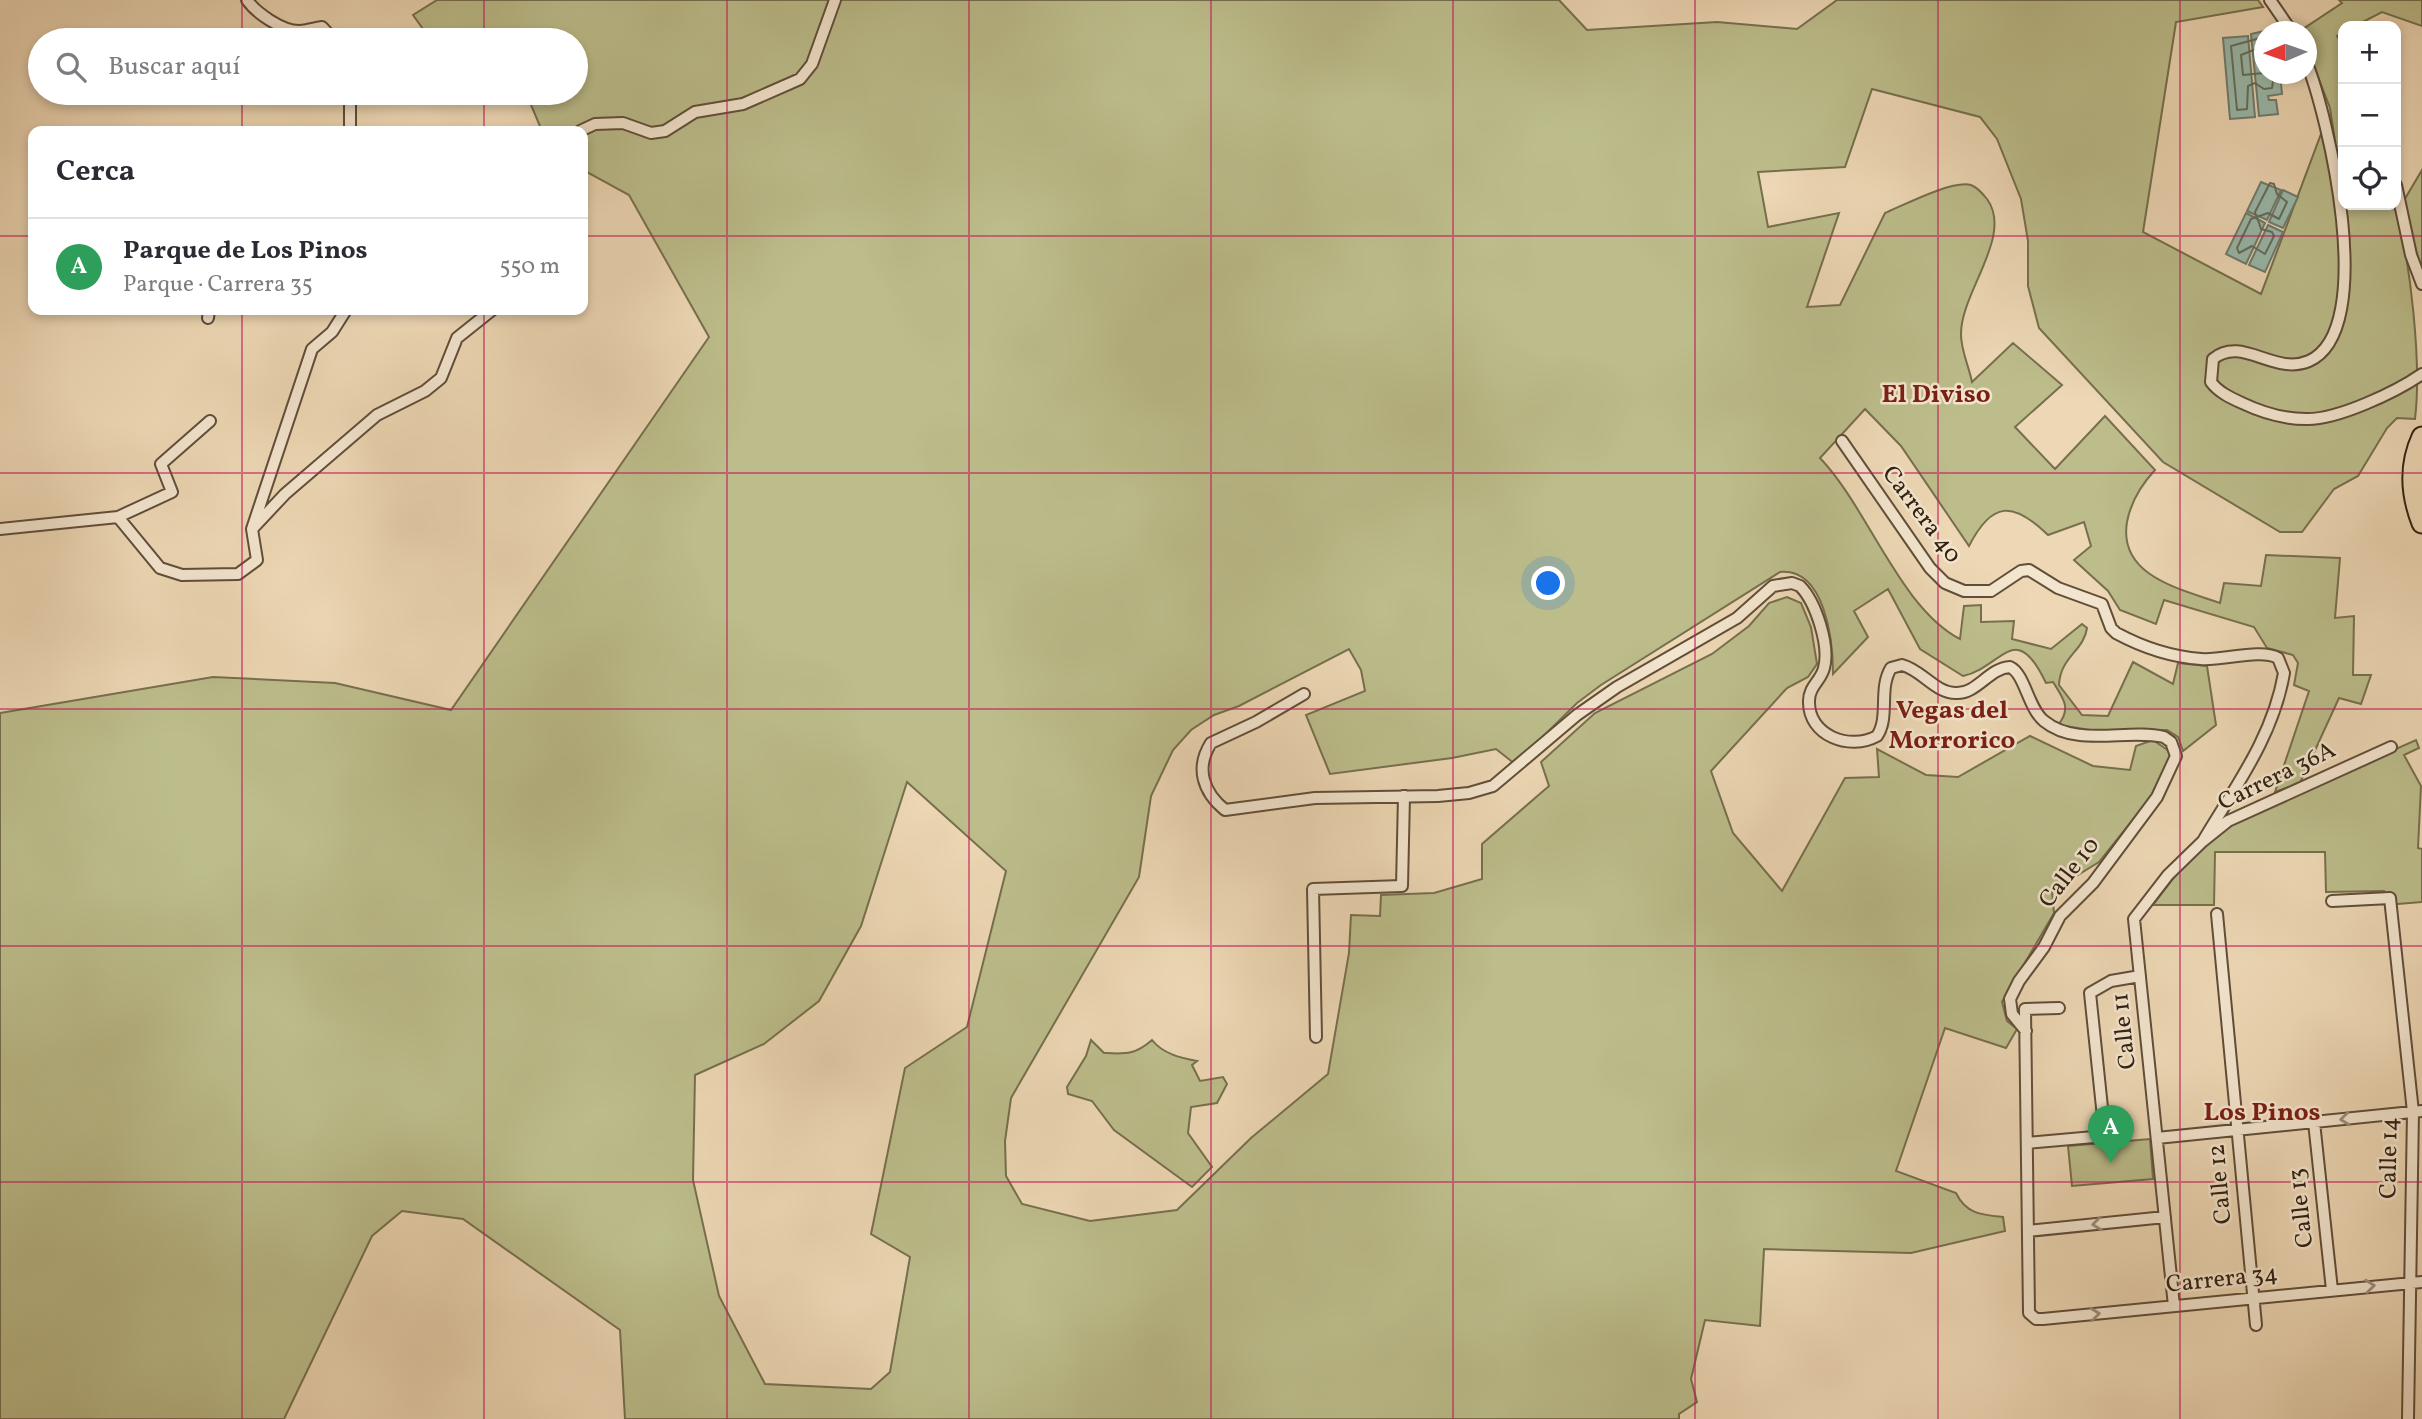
<!DOCTYPE html>
<html lang="es">
<head>
<meta charset="utf-8">
<style>
	body { margin:0; font-family:Vollkorn,serif; background:#f7f7f7; color:#2b2b33 }
	.controls { position:absolute; right:21px; top:21px; display:grid; overflow:hidden; border-radius:14px; box-shadow:0 4px 10px #0003 }
	.controls button { width:63px; height:63px; display:grid; place-items:center; padding:0; border:0; border-bottom:2px solid #e1e1e2; background:#fff; color:#2b2b33; font:35px sans-serif }
	.compass { position:absolute; left:2254px; top:21px; width:63px; height:63px; border-radius:50%; background:#fff; box-shadow:0 4px 10px #0003; rotate:268deg }
	.you { position:absolute; left:1549px; top:584px; width:24px; height:24px; margin:-18px; border:5px solid #fff; border-radius:50%; background:#1a73e8; box-shadow:0 0 0 10px #1a73e833 }
	.badge { display:grid; place-items:center; width:46px; height:46px; border-radius:50%; background:#2563eb; color:#fff; font-size:23px; font-weight:700 }
	.pin { position:absolute; translate:-50% -58px; filter:drop-shadow(0 2px 4px #0008) }
	.pin::after { content:''; position:absolute; top:37px; width:24px; height:21px; background:inherit; clip-path:polygon(0 0,100% 0,50% 100%) }
	.list { margin:0; padding:0; list-style:none }
	h2 { display:flex; justify-content:space-between; align-items:center; height:91px; margin:0; padding:0 28px; font-size:30px }
	h2 small { font-size:23px; font-weight:400; color:#7c7c81 }
	.list li { display:grid; grid-template-columns:46px 1fr auto; gap:21px; align-items:center; box-sizing:border-box; height:98px; padding:0 28px; border-top:2px solid #e1e1e2 }
	.list b { display:block; font-size:26px; white-space:nowrap }
	.list p { margin:0; font-size:23px; white-space:nowrap; color:#7c7c81 }
	.list em { font-size:23px; font-style:normal; color:#7c7c81 }
	.icon { flex:none; width:38px; height:38px; fill:none; stroke:currentColor; stroke-width:2; stroke-linecap:round; stroke-linejoin:round }
	.map { position:relative; flex:none; width:2422px; height:1419px; overflow:hidden }
	.search { position:absolute; background:#fff; box-shadow:0 4px 10px #0003; left:28px; top:28px; width:560px; height:77px; display:flex; align-items:center; gap:18px; box-sizing:border-box; padding:0 24px; border-radius:38px; color:#7c7c81; font-size:26px }
	.panel { position:absolute; background:#fff; box-shadow:0 4px 10px #0003; left:28px; top:126px; width:560px; height:189px; border-radius:14px }
	.map>svg:first-child { display:block }
	.green { fill:#bcbd8b; stroke:#766f4e; stroke-width:2; fill-rule:evenodd }
	.water { fill:#99baac; stroke:#6f7d6e; stroke-width:2 }
	.lines { fill:none; stroke-linecap:round; stroke-linejoin:round }
	.shore { stroke:#656e5e; stroke-width:2 }
	.street-casing { stroke:#604e3a; stroke-width:14 }
	.highway-casing { stroke:#312111; stroke-width:23 }
	.street { stroke:#f3e5ce; stroke-width:10 }
	.highway { stroke:#edd7b4; stroke-width:19 }
	.oneway { stroke:#9c8d79 }
	.grid { fill:none; stroke:#c2185b; stroke-width:2; stroke-opacity:0.55 }
	.labels { text-anchor:middle; dominant-baseline:central; stroke-width:5; stroke-linejoin:round; paint-order:stroke }
	.street-label { font-size:24px; fill:#312111; stroke:#f3e5ce }
	.neighbourhood-label { font-size:26px; font-weight:bold; fill:#7a1f14; stroke:#f3e5ce }
</style>
</head>
<body>
<div class="map">
<svg width="2422" height="1419" viewBox="0 0 2422 1419">
	<rect width="100%" height="100%" fill="#edd7b4"/>
	<filter id="stains"><feTurbulence type="fractalNoise" baseFrequency=".00286" numOctaves="4"/><feColorMatrix values="0 0 0 0 .2 0 0 0 0 .09 0 0 0 0 .02 0 0 0 .5 -.17"/></filter>
	<radialGradient id="worn" r=".72"><stop offset=".6" stop-color="#630" stop-opacity="0"/><stop offset="1" stop-color="#630" stop-opacity=".3"/></radialGradient>
	<path class="green" d="M437,0H1559L1587,30L1717,22L1797,29L1837,0H2258L2263,7L2176,22L2143,232L2261,294L2321,134L2335,141L2330,108L2307,48L2306,32L2300,31L2342,3L2339,0H2422V26L2382,12L2355,26H2343V33L2337,36L2343,46V205L2396,204C2410,264 2422,361 2415,419L2397,418L2387,428L2358,476L2334,489L2302,532H2280L2163,462L2039,328L2028,286V241L2021,199L1997,139L1980,117L1872,89L1845,167L1758,172L1768,227L1839,213L1807,307L1840,305L1885,213C1904,205 1952,180 1971,185C1977,187 1983,194 1987,199C2014,236 1960,293 1961,335C1961,350 1969,367 1972,382L2013,343L2062,385L2015,427L2055,469L2105,416L2155,470C2141,485 2131,501 2127,522C2118,576 2180,589 2220,603L2224,583L2261,586L2266,555L2340,558L2335,618L2354,616L2353,675H2371L2361,704L2339,698L2300,783L2275,792L2309,691L2294,685L2298,663L2293,655L2267,648L2254,627L2164,600L2156,624L2120,610L2108,591L2074,560L2091,546L2084,522L2048,535C2013,501 1992,501 1969,546L1901,446L1865,409L1820,458C1868,508 1900,608 1960,639L1964,606L1981,605V622L2014,621L2012,639L2051,649L2082,624L2087,628C2084,651 2060,657 2059,685L2082,715L2108,716L2133,662L2173,684L2178,663L2207,666L2216,725L2183,751L2178,737L2167,730L2104,732L2058,725C2072,708 2063,698 2053,682L2046,683C2015,618 2003,667 1963,676L1920,649L1888,589L1854,611L1868,637L1833,674C1833,640 1825,568 1780,572L1601,685L1577,703L1515,764L1496,749L1452,758L1330,774L1306,715L1365,691L1361,670L1349,649L1239,706L1214,715L1191,730L1173,750L1151,796L1139,877L1011,1098L1005,1141L1006,1176L1022,1204L1090,1221L1177,1210L1251,1138L1328,1074L1349,953L1351,915L1380,916L1381,895L1434,893L1482,879V844L1549,786L1541,762L1595,713L1712,654L1749,626L1769,603L1787,597L1801,603L1811,627L1817,664L1808,677L1787,688L1711,771L1733,833L1782,891L1845,778L1879,777L1877,749L1926,775L1958,777L2030,736L2093,766L2130,770L2136,746L2153,740L2169,751L2170,758L2154,793L2099,862L2052,891L2054,913L2002,1002L2007,1021L2017,1029L2006,1048L1945,1028L1896,1171L1956,1193C1966,1214 1982,1215 2003,1217L2005,1231L1911,1253L1764,1249L1760,1326L1705,1320L1691,1379L1697,1402L1679,1414V1419H625L620,1330L463,1219L402,1211L372,1236L284,1419H0V713L213,677L335,683L451,710L709,337L629,195L583,170V131H542L526,93H576V40H505L502,34L459,40H431L413,15ZM907,782L1006,871L967,1027L905,1068L871,1234L910,1257L890,1372L871,1389L765,1384L719,1296L693,1180L695,1075L764,1044L819,1001L861,926Z
		M2422,170V273L2403,202Z
		M2416,740L2419,748L2404,755L2421,786L2418,848L2422,849V902L2386,905L2384,891L2326,892L2325,852H2215L2214,905H2153L2179,871L2229,823Z
		M1091,1040L1104,1053C1126,1054 1135,1055 1152,1040C1163,1054 1181,1058 1197,1061L1192,1065L1200,1081L1223,1077L1227,1084L1217,1103L1191,1107L1188,1133L1212,1167L1192,1187L1114,1130L1092,1101L1068,1094L1067,1087L1086,1056Z
		M2150,1139L2153,1179L2072,1186L2068,1146Z"/>
	<path class="water" d="M2277,28V31L2264,32V74H2280L2282,94L2268,96L2269,100H2276L2278,114L2259,116L2251,34Z
		M2248,36L2255,117L2230,119L2223,38Z
		M2261,182L2281,190L2267,220L2247,211Z
		M2283,190L2298,197L2283,228L2269,222Z
		M2246,213L2265,223L2246,264L2226,254Z
		M2268,225L2283,232L2265,272L2249,265Z"/>
	<g class="lines">
		<path class="shore" d="M2264,37L2231,46L2237,110L2247,109L2248,86L2255,83L2264,89L2272,88L2274,74
			M2264,46L2241,55L2243,75L2264,73
			M2270,183L2274,184L2277,194L2287,202L2279,219L2268,213L2257,217L2261,229L2272,232L2274,236L2265,254L2252,246L2239,253L2237,248L2251,219L2256,217L2255,212Z"/>
		<g class="street-casing">
			<path id="street" d="M247,0C256,13 282,31 299,31C307,31 314,28 322,27L334,40
				M2270,0L2292,32
				M2306,61C2328,115 2379,330 2309,361C2274,376 2242,335 2213,359L2211,382C2218,392 2231,398 2242,403C2261,412 2285,419 2306,419C2337,420 2396,392 2422,374
				M350,93V131
				M580,131L595,124L623,123L651,133L665,131L695,112L743,104L800,79L812,64L835,0
				M2396,185L2411,255L2422,284
				M208,318L209,310
				M1842,441L1930,568L1945,583L1964,591H1991L2021,571L2029,570L2058,588L2102,604L2111,628L2116,633C2142,647 2172,657 2201,659C2222,661 2261,648 2278,658L2284,673C2273,737 2235,787 2203,841
				M118,517L172,492L161,464L210,421
				M254,527L285,494L377,415L425,391L441,378L457,338L492,310
				M0,529L118,517L160,568L182,575L238,574L257,560L252,529L312,349L332,332L346,310
				M1304,694L1256,722L1211,743C1195,768 1203,792 1225,810L1315,798L1438,796L1469,793L1493,786L1577,715L1617,687L1737,618L1773,586L1792,583L1800,586C1816,602 1830,646 1824,668C1821,681 1809,686 1809,701C1808,736 1850,751 1877,736C1890,717 1878,689 1891,668L1902,665C1922,670 1935,693 1956,693C1977,694 1989,668 2010,667C2025,674 2028,708 2044,721C2077,748 2127,728 2164,737L2171,742L2176,756L2157,797L2093,883L2060,916L2044,947L2019,981L2010,999L2012,1014L2026,1031
				M2332,901L2390,898L2413,1112L2408,1419
				M2217,914L2256,1325
				M2059,1008L2025,1009L2029,1313L2036,1319H2043L2422,1282
				M1316,1037L1313,889L1402,886L1404,796
				M2314,1122L2332,1290
				M2157,1138L2422,1111
				M2027,1143L2105,1136L2090,993L2111,981L2140,976
				M2028,1231L2165,1217
				M2174,1306L2134,919L2168,875L2203,841L2228,821L2391,747"/>
		</g>
		<g class="highway-casing">
			<path id="highway" d="M2422,437C2409,465 2411,495 2422,523"/>
		</g>
		<use href="#street" class="street"/>
		<use href="#highway" class="highway"/>
	</g>
	<defs><path id="oneway-chevron" d="M-2-3.5L2.5 0L-2 3.5" fill="none" stroke-width="1.6" stroke-linecap="round" stroke-linejoin="round" transform="scale(1.75)"/></defs>
	<g class="oneway">
		<use href="#oneway-chevron" transform="translate(2345 1119) rotate(174)"/>
		<use href="#oneway-chevron" transform="translate(2097 1224) rotate(174)"/>
		<use href="#oneway-chevron" transform="translate(2370 1286) rotate(-6)"/>
		<use href="#oneway-chevron" transform="translate(2095 1314) rotate(-6)"/>
	</g>
	<path class="grid" d="M242,0V40M484,0V40M727,0V1419M969,0V1419M1211,0V1419M1453,0V1419M1695,0V1419M1938,0V1419M2180,0V1419M242,93V131M484,93V131M0,236H33M583,236H2422M242,310V1419M484,310V1419M0,473H2422M0,709H2422M0,946H2422M0,1182H2422"/>
	<g class="labels">
		<g class="street-label">
			<text transform="translate(1921 515) rotate(53)">Carrera 40</text>
			<text transform="translate(2277 777) rotate(-26)">Carrera 36A</text>
			<text transform="translate(2070 873) rotate(-52)">Calle 10</text>
			<text transform="translate(2125 1031) rotate(-96)">Calle 11</text>
			<text transform="translate(2390 1158) rotate(-89)">Calle 14</text>
			<text transform="translate(2221 1184) rotate(-95)">Calle 12</text>
			<text transform="translate(2302 1208) rotate(-96)">Calle 13</text>
			<text transform="translate(2222 1280) rotate(-6)">Carrera 34</text>
		</g>
		<g class="neighbourhood-label">
			<text x="1936" y="395">El Diviso</text>
			<text x="1952" y="711">Vegas del<tspan x="1952" dy="30">Morrorico</tspan></text>
			<text x="2262" y="1113">Los Pinos</text>
		</g>
	</g>
	<rect width="100%" height="100%" filter="url(#stains)"/>
	<rect width="100%" height="100%" fill="url(#worn)"/>
</svg>
<div class="controls">
<button>+</button>
<button>−</button>
<button><svg class="icon" aria-label="locate" viewBox="0 0 24 24"><circle cx="12" cy="12" r="6"/><path d="M12 2v4M12 18v4M2 12h4M18 12h4"/></svg></button>
</div>
<svg class="compass" viewBox="-18 -18 36 36"><path d="M0-13l5 13h-10z" fill="#e53935"/><path d="M0 13l5-13h-10z" fill="#7c7c81"/></svg>
<div class="you"></div>
<div class="pin badge" style="left:2111px;top:1163px;background:#2e9e5b">A</div>
<div class="search"><svg class="icon" aria-label="search" viewBox="0 0 24 24"><circle cx="10" cy="10" r="6"/><path d="M15 15l6 6"/></svg>Buscar aquí</div>
<section class="panel">
<h2>Cerca<small></small></h2>
<ul class="list">
<li><span class="badge" style="background:#2e9e5b">A</span><div><b>Parque de Los Pinos</b><p>Parque · Carrera 35</p></div><em>550 m</em></li>
</ul>
</section>
</div>
</body>
</html>
